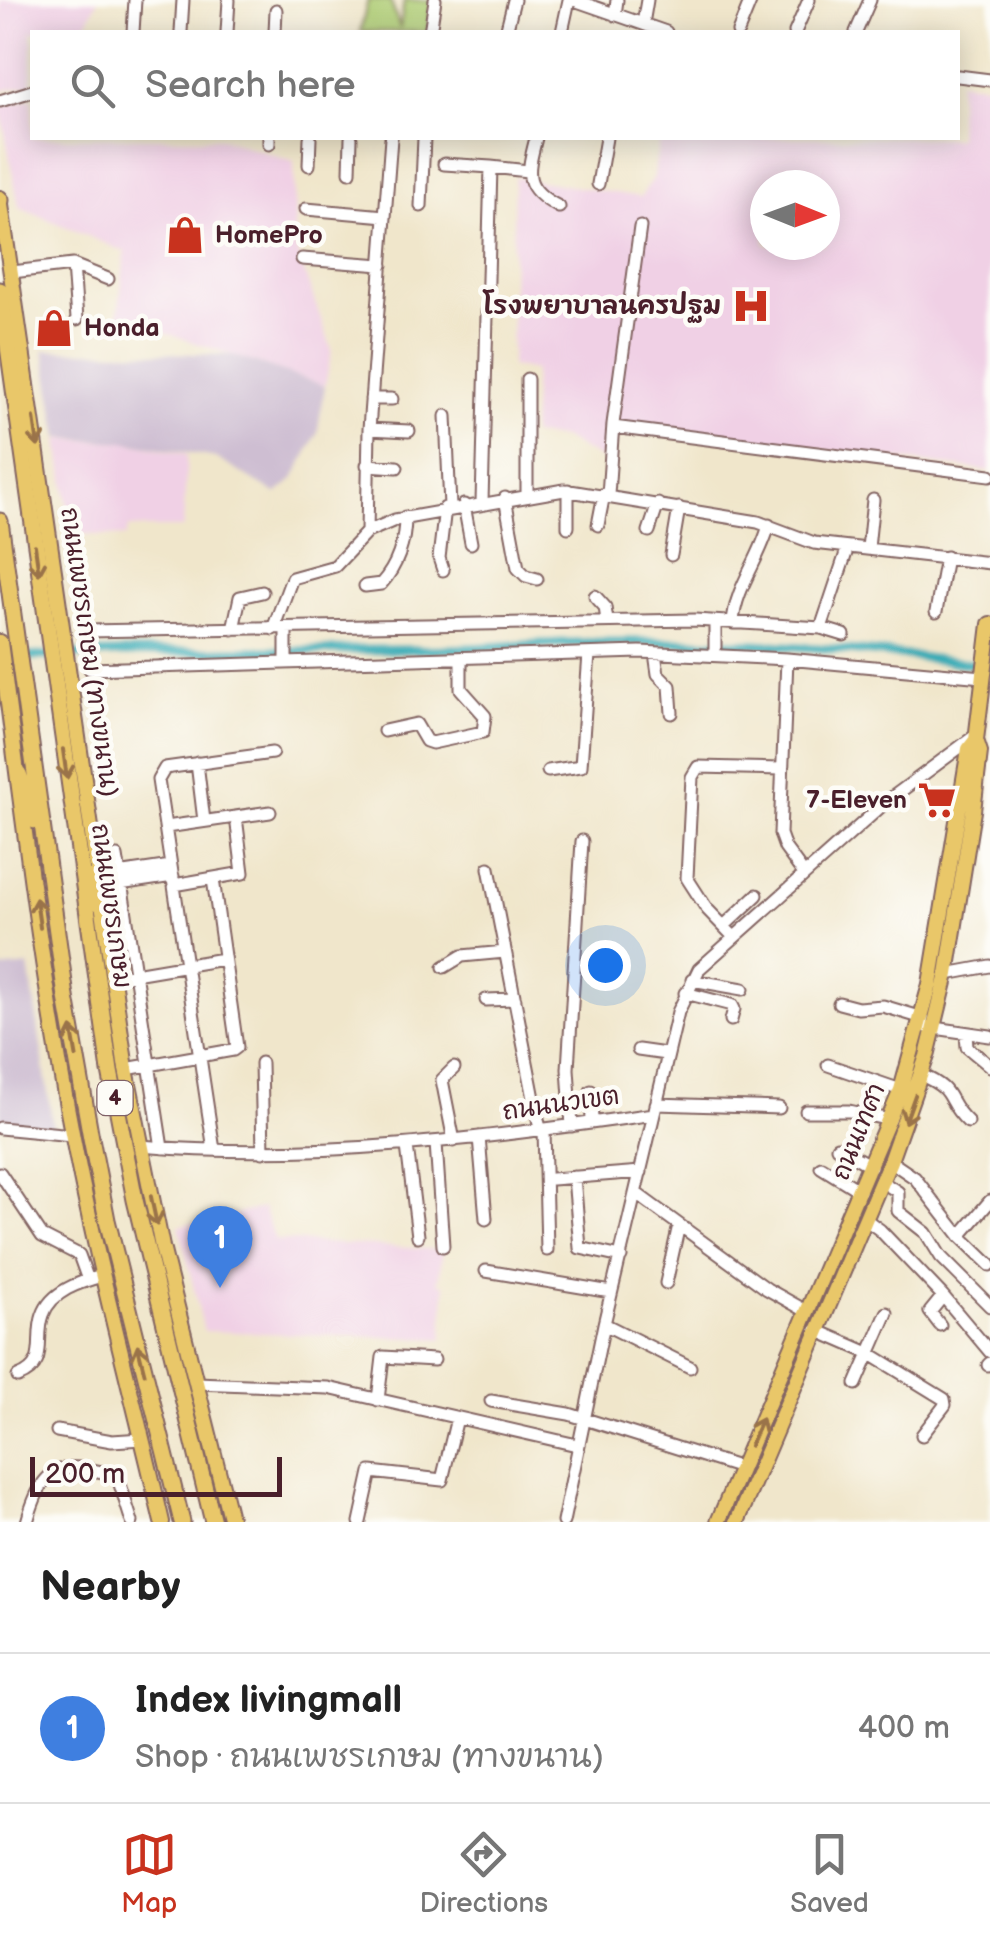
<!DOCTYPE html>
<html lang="en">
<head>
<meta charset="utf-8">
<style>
	body { margin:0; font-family:"Balsamiq Sans","Playpen Sans Thai",sans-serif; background:#f6f6f6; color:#222 }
	.compass { position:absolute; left:750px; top:170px; width:90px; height:90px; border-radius:50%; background:#fff; box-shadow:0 5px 25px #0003; rotate:91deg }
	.scale { position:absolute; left:30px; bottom:25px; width:252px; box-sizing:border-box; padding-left:10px; border:5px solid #4a1f2b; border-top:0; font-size:28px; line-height:35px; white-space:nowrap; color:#4a1f2b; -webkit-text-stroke:8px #fdfcf7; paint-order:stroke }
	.you { position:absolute; left:605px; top:965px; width:35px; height:35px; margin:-25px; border:8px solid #fff; border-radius:50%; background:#1a73e8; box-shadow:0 0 0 15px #1a73e833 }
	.badge { display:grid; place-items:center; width:65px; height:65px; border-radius:50%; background:#c8321e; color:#fff; font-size:32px; font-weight:700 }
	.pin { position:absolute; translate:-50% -82px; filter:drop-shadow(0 2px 5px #0008) }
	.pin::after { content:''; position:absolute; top:52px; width:35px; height:30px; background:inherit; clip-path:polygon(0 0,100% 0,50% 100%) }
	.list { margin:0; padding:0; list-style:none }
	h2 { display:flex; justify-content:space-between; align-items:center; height:130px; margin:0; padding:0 40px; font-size:42px }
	h2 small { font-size:32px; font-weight:400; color:#767676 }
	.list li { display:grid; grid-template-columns:65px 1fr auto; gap:30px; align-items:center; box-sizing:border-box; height:150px; padding:0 40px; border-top:2px solid #e0e0e0 }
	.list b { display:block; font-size:38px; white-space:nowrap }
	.list p { margin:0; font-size:32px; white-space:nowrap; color:#767676 }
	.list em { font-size:32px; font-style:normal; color:#767676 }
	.icon { flex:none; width:55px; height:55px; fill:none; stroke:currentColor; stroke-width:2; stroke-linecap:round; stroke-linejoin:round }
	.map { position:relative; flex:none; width:990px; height:1522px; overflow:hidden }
	.search { position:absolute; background:#fff; box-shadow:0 5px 25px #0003; left:30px; right:30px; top:30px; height:110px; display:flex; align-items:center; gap:25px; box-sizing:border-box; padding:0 35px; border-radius:0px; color:#767676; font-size:38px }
	.sheet { height:280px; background:#fff }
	nav { display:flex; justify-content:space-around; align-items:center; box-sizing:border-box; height:140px; border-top:2px solid #e0e0e0; background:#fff; font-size:28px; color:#767676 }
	nav a { display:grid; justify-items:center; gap:5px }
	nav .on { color:#c8321e }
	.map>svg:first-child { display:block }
	.built { fill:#f0d0e5; fill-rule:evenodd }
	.industrial { fill:#cebed2 }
	.green { fill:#acca71; stroke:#7b744e; stroke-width:2.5 }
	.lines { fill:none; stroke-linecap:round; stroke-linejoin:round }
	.canal { stroke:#3bacb6; stroke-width:9 }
	.minor-casing { stroke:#846563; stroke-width:15 }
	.major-casing { stroke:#846563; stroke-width:18 }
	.highway-casing { stroke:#846563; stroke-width:19 }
	.minor { stroke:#fff; stroke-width:11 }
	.major { stroke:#e9c769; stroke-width:14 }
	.highway { stroke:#e9c769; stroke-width:15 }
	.oneway { stroke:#9a734a }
	.labels { text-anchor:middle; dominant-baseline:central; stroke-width:9; stroke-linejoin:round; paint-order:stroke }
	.shield { fill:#fdfcf7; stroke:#806168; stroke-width:2.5 }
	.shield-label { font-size:22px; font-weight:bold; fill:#4a1f2b }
	.poi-label { font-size:25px; font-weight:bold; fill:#4a1f2b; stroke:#fdfcf7; text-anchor:start }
	.street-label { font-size:25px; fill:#4a1f2b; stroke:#fdfcf7 }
</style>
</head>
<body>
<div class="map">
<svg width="990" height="1522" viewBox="0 0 990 1522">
	<rect width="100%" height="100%" fill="#fdfcf7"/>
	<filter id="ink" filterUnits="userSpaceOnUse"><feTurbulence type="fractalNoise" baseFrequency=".01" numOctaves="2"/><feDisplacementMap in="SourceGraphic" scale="20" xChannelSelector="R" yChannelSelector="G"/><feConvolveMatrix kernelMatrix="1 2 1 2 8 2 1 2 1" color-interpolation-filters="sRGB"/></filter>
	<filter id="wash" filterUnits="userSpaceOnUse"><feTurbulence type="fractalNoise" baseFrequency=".0048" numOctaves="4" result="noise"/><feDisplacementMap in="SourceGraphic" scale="40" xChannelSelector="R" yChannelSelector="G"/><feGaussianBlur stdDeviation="2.25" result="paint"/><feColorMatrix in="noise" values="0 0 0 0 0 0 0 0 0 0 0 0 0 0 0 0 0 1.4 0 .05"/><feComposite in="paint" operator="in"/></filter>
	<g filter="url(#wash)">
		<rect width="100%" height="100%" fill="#f0e6cb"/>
		<path class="built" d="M0,0H98L82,32H32V85L0,91Z
			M958,81L990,85V471L609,424L603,460L562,438L531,435L534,370L511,367L514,177L641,197L653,177L660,138H958ZM765,185H825V245H765Z
			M32,98V138H221L294,162L295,246L332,350L325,386L118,317L125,252L19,207L0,107Z
			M59,439L127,442L187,455L183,528H128L126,537L71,533Z
			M263,1208L275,1240L443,1250L438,1282L445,1285L443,1339L204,1331L179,1226Z"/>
		<path class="industrial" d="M44,350L232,355L325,386L317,434L294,479L276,494L216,458L127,442L59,438Z
			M29,966L53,1127L0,1121V969Z"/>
		<path class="green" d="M368,0H390L400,28L404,0H432L428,32H360Z"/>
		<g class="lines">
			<path class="canal" d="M0,658C149,650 299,651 448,649C486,648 524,644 562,643C702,639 847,645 986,666"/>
		</g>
	</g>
	<g filter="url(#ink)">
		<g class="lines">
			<g class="minor-casing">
				<path id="minor" d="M574,0L666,32
					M615,15L617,0
					M643,24L647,0
					M133,32L135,0
					M181,32L183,0
					M227,32L229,0
					M275,32L276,10
					M430,32L435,0
					M506,32L514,0
					M562,32L569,0
					M738,32L751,0
					M795,32L809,0
					M856,32L870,0
					M958,76L990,80
					M0,101L32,91
					M536,138C527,173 522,188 559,207
					M269,144V138
					M444,164L491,167L482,502
					M309,165L310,138
					M491,167L528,171
					M350,172L351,138
					M598,184L606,138
					M421,206L424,138
					M306,209L385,216
					M302,259L382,265
					M73,265L77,319
					M12,272L73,265L108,279
					M371,399H392
					M446,416L450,507
					M613,427L990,475
					M369,429L409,431
					M367,465L397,467
					M527,494V379
					M608,495L613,424L640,227
					M505,498L518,568L526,576L537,579
					M464,505L471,543
					M598,525L604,494
					M568,527V490
					M649,531L658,504
					M367,532L369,429L391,138
					M868,548L873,500
					M671,555L679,508
					M443,570L439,558L445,508
					M365,586L381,584C398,565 405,542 405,517
					M595,596L605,607L607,621
					M936,612L946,557
					M733,623C735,587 760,560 769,525
					M286,628V662
					M821,628L848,547
					M233,629L240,597L262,592
					M273,629L292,578L335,566L367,532L395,520L564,490L758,522L814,543L990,563
					M86,631L695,620L821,628L844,635
					M655,653L658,674L670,686L672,713
					M715,654V622
					M787,659L780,834L785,848L804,874
					M90,669L640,652L787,659L983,677
					M384,731L416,724L426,741L432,743L483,732L485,716L461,689V660
					M197,763L204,821
					M548,771L581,766L589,654
					M166,827L270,812
					M117,856L162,1148
					M489,868L540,1129
					M97,877L171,866
					M174,885L243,873L236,817
					M99,887L173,876
					M724,926L757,895
					M733,936L707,909L687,878L692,777L698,767L781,769
					M444,967L462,956L505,952
					M947,974L990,966
					M111,978L223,959
					M692,980L743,989
					M685,993L732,1005L734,1009L731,1020
					M486,1000L515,999
					M839,1003L858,1008L883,1006L923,1018
					M921,1026L990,1036
					M966,1034L967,1047L990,1066
					M638,1050L666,1054
					M261,1063L263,1152
					M828,1065L901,1090
					M126,1069L233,1050L237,1047L213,879
					M921,1075C958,1091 943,1099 968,1122
					M591,1091L592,1123
					M656,1104L779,1108
					M806,1111H849L890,1120
					M572,1126L568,1069L582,841
					M0,1128L72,1135
					M544,1129L547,1250
					M479,1137L486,1219
					M454,1141L442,1080L454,1068
					M436,1143L443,1246
					M140,1146C313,1161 483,1139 654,1114L678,1012L699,969L886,802L975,736
					M407,1146L418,1236
					M837,1147L871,1166
					M214,1150L158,780L165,768L272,753
					M890,1161L915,1178L960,1236L990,1265
					M821,1167L860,1191
					M0,1173L42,1236L79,1255L88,1280
					M574,1177L580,1248L621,1257
					M552,1179L641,1172
					M881,1181L898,1192V1211L926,1233L941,1257L990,1306
					M637,1194L767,1289L808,1312
					M865,1219L880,1230L943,1296L930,1312L940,1325
					M960,1236L990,1201
					M486,1271L611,1292
					M666,1283L679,1225
					M943,1296L990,1352
					M604,1324L690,1367
					M816,1330L869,1353L944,1399L945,1405L922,1435
					M988,1365L990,1363
					M18,1377C50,1365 34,1339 43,1315C51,1291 80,1282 102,1276
					M196,1383L328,1388L577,1445
					M856,1384L887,1313
					M378,1400L383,1357L434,1360
					M491,1401L569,1414L741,1468
					M57,1431L112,1441L142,1439
					M27,1522C36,1490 47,1461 86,1469C97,1471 108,1472 118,1478L132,1522
					M360,1522L371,1472L442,1480L457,1418
					M563,1522L604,1324L654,1114"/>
			</g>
			<g class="major-casing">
				<path id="major" d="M0,198L126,1069L162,1247L231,1522
					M0,642C22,807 41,974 73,1138C98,1267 132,1394 162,1522
					M718,1522L901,1090L930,984L969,749L976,740L990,624
					M737,1522L890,1161L927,1056L947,974L973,811L980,752L976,740"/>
			</g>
			<g class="highway-casing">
				<path id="highway" d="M0,207L1,200
					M0,290L110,1071L135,1200L213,1522
					M0,521L66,997L91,1138L107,1220L182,1522
					M19,774L35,821
					M87,877L101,905"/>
			</g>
			<use href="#minor" class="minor"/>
			<use href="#major" class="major"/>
			<use href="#highway" class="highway"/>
		</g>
		<defs><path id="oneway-shaft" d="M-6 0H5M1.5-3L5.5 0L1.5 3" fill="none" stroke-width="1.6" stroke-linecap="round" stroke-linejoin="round" transform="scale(2.5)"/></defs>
		<g class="oneway">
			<use href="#oneway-shaft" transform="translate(36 432) rotate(82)"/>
			<use href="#oneway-shaft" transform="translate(37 560) rotate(82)"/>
			<use href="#oneway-shaft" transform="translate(65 764) rotate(82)"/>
			<use href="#oneway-shaft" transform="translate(38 913) rotate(-98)"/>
			<use href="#oneway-shaft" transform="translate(74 1042) rotate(-100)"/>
			<use href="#oneway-shaft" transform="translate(910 1109) rotate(110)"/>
			<use href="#oneway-shaft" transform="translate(154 1211) rotate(78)"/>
			<use href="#oneway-shaft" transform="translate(141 1359) rotate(-104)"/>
			<use href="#oneway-shaft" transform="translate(756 1432) rotate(-66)"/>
		</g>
	</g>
	<defs>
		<g id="shop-bare" transform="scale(3)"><path d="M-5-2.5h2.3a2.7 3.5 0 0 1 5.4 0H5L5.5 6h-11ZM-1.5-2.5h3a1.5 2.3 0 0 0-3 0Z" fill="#c8321e" stroke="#fdfcf7" stroke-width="2.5" paint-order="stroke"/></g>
		<g id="hospital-bare" transform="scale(3)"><path d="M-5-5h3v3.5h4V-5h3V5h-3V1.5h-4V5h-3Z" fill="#c8321e" stroke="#fdfcf7" stroke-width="2.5" paint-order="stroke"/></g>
		<g id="supermarket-bare" transform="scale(3)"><path d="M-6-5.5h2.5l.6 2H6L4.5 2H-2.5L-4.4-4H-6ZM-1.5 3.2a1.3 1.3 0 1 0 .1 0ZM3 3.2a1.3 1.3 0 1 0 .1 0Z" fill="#c8321e" stroke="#fdfcf7" stroke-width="2.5" paint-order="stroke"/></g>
	</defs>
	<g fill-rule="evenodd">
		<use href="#shop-bare" x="185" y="235"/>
		<use href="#hospital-bare" x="751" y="306"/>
		<use href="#shop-bare" x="54" y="328"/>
		<use href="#supermarket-bare" x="937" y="800"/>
	</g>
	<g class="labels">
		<rect class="shield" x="97.5" y="1081" width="35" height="34" rx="8"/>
		<g class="shield-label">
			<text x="115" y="1098">4</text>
		</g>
		<g class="poi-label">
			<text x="215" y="235">HomePro</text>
			<text x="721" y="306" text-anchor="end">โรงพยาบาลนครปฐม</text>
			<text x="84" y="328">Honda</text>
			<text x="907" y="800" text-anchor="end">7-Eleven</text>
		</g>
		<g class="street-label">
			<text transform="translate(89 652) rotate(82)">ถนนเพชรเกษม (ทางขนาน)</text>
			<text transform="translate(111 906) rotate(82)">ถนนเพชรเกษม</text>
			<text transform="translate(561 1104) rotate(-8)">ถนนนวเขต</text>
			<text transform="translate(859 1132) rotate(-68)">ถนนเทศา</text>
		</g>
	</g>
</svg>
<svg class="compass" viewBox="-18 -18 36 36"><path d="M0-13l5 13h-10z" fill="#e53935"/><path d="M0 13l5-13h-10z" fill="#767676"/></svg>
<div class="scale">200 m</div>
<div class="you"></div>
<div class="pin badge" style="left:220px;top:1288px;background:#3f7fe0">1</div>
<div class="search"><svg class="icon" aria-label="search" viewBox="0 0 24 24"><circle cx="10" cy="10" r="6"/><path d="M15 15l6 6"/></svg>Search here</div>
</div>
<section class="sheet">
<h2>Nearby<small></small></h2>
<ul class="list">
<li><span class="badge" style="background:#3f7fe0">1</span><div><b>Index livingmall</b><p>Shop · ถนนเพชรเกษม (ทางขนาน)</p></div><em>400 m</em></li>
</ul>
</section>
<nav>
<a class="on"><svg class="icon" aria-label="map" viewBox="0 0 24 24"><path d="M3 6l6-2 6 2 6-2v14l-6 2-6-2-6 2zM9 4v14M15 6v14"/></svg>Map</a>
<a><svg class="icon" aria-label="directions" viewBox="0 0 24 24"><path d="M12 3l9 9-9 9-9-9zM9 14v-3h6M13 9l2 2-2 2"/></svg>Directions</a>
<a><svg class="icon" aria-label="saved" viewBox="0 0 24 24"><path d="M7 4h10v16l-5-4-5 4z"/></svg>Saved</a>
</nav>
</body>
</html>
